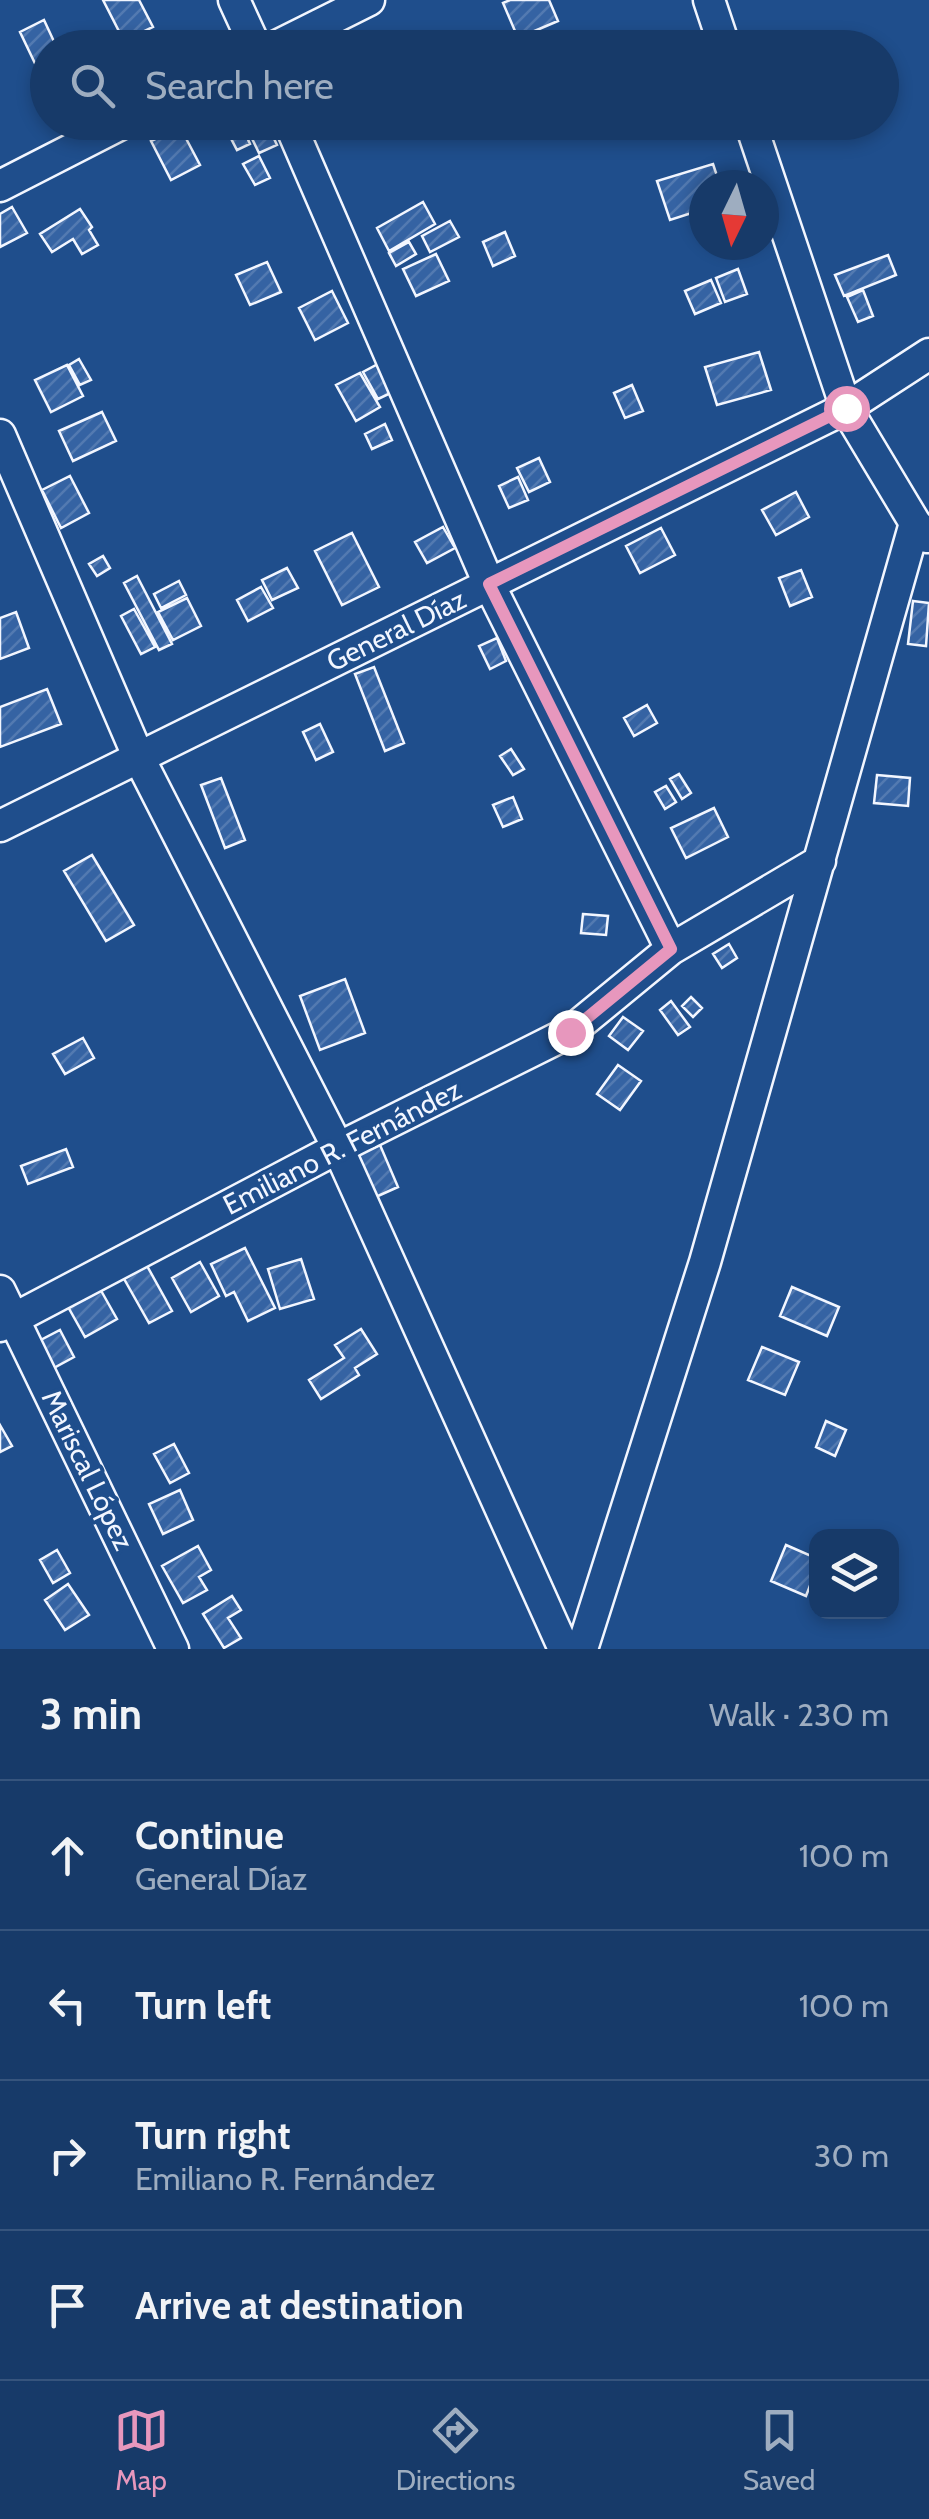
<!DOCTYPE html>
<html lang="en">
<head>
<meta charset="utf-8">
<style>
	body { margin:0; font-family:Cabin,sans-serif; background:#244571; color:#f1f3f6 }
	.controls { position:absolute; right:30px; bottom:30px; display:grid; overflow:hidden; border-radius:20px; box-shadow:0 5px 15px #0003 }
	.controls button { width:90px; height:90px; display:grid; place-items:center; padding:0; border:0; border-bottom:2px solid #36547d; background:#173a69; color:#f1f3f6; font:50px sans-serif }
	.compass { position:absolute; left:689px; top:170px; width:90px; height:90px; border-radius:50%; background:#173a69; box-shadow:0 5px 15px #0003; rotate:185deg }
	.stop { position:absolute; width:30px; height:30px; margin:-22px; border:8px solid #e797bd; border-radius:50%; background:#fff }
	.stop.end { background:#e797bd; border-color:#fff; box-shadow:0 2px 10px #0008 }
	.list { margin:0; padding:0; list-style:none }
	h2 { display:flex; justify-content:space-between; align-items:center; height:130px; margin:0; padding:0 40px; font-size:42px }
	h2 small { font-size:32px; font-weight:400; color:#9eadc0 }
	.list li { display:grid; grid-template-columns:65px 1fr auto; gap:30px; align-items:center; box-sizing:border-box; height:150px; padding:0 40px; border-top:2px solid #36547d }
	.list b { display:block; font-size:38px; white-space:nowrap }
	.list p { margin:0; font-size:32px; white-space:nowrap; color:#9eadc0 }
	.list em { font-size:32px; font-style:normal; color:#9eadc0 }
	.icon { flex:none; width:55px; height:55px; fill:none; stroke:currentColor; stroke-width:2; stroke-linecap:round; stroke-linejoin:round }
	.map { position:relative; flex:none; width:929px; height:1649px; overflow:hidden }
	.search { position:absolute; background:#173a69; box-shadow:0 5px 15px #0003; left:30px; right:30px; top:30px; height:110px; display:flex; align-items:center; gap:25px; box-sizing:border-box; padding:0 35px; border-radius:55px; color:#9eadc0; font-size:38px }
	.sheet { height:730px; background:#173a69 }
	nav { display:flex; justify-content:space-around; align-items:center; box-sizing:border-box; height:140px; border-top:2px solid #36547d; background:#173a69; font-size:28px; color:#9eadc0 }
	nav a { display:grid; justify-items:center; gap:5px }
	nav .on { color:#e797bd }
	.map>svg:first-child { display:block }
	.building { fill:url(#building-hatch); stroke:#f2f6ff; stroke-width:2.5 }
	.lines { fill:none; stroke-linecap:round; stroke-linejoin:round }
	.minor-casing { stroke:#f2f6ff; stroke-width:35 }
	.minor { stroke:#1f4e8c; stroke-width:30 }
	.route { stroke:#e797bd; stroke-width:12 }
	.labels { text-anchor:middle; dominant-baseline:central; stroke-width:8; stroke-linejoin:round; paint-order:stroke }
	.street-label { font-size:28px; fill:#f2f6ff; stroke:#1f4e8c }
</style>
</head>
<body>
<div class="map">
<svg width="929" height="1649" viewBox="0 0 929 1649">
	<defs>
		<pattern id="building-hatch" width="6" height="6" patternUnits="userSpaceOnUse" patternTransform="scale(2.5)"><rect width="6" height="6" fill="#3563a3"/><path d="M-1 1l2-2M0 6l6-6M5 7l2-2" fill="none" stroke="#537ab1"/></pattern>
	</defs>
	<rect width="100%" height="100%" fill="#1f4e8c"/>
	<path class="building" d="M103,0H139L153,27L124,41Z
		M510,0H549L558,21L518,38L503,3Z
		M44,20L57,48H48V75L42,78L20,32Z
		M228,122H240L250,144L237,150L224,125Z
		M244,122H266L277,145L259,153Z
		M180,127L200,165L171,180L151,141Z
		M259,156L270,178L255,185L243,164Z
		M713,164L720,185H704V209L670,220L657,181Z
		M423,202L435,224L389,251L377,228Z
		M12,207L27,233L0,247V214Z
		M80,209L92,227L89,230L98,245L82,254L73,239L52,252L40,234Z
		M450,221L459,237L430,252L422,236Z
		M505,232L515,256L493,266L483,242Z
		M409,242L416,254L396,266L389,253Z
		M436,254L449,281L416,296L403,269Z
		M888,255L896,275L844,296L835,275Z
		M267,262L281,292L250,305L236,275Z
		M738,269L747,294L725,302L716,278Z
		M711,280L721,303L695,314L685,291Z
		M863,290L873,316L858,322L847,297Z
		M332,291L348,323L315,340L299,308Z
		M759,352L771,390L717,405L705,367Z
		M79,359L91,380L80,385L69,365Z
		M378,364L393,392L378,399L363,372Z
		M67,365L83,396L51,412L35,380Z
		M360,373L380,407L356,421L336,385Z
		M632,385L643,411L625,418L614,393Z
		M102,412L116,441L73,461L59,431Z
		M385,424L392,440L372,449L365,434Z
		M539,458L550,482L529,492L517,468Z
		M70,476L89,513L61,528L42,490Z
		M518,477L528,500L509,508L499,486Z
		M796,492L809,517L776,535L762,510Z
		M443,527L455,548L427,563L415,542Z
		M661,528L675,555L640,573L626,546Z
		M352,533L379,587L342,605L315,551Z
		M103,556L110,568L97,576L89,564Z
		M287,568L298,588L272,600L262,580Z
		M801,570L812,597L790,606L779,578Z
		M137,576L172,644L159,650L124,583Z
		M179,581L186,595L161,608L154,594Z
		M261,587L273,608L248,621L237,600Z
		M187,598L201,626L173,640L158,612Z
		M913,601L929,603L926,646L908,644Z
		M134,609L155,647L141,654L121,616Z
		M16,612L29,648L0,659V618Z
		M497,638L506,661L490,669L479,646Z
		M374,667L404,743L385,751L355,674Z
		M47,689L61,724L0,747V707Z
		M647,705L657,723L634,736L624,718Z
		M320,724L333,752L316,760L303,732Z
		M511,749L524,769L513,775L500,756Z
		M679,774L691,793L682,799L670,779Z
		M877,775L910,778L908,806L874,803Z
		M221,778L245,840L225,848L201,785Z
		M666,786L676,802L665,809L655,792Z
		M513,797L522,819L503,827L493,805Z
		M714,808L728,837L686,858L671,828Z
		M92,855L134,925L106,941L64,871Z
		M583,914L608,916L606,935L581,933Z
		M729,944L737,958L722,968L713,954Z
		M345,979L365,1033L320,1050L300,996Z
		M691,997L702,1008L693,1017L682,1006Z
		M671,1001L690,1027L678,1035L660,1010Z
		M623,1017L643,1031L628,1050L609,1036Z
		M83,1038L94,1058L65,1074L53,1054Z
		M618,1065L641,1081L620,1110L597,1094Z
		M380,1145L398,1187L369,1200L350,1157Z
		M66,1149L73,1167L28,1184L21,1166Z
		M245,1248L275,1308L248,1321L234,1292L226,1296L211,1264Z
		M301,1259L314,1299L280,1309L268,1269Z
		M200,1262L219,1296L191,1312L172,1278Z
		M146,1264L172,1311L149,1323L123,1277Z
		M99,1287L117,1319L85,1337L67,1305Z
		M792,1287L839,1307L827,1336L780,1316Z
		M361,1329L377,1354L355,1368L359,1375L321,1399L309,1380L344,1358L335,1345Z
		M60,1330L74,1357L50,1370L35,1343Z
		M762,1347L799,1362L785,1395L748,1380Z
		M826,1421L846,1430L835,1456L816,1447Z
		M0,1425L12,1446L0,1452Z
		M174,1444L189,1473L170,1483L154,1454Z
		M180,1490L193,1520L163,1534L149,1504Z
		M786,1545L816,1558V1570L806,1596L771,1581Z
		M198,1546L211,1570L199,1577L207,1590L183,1603L162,1566Z
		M57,1550L70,1573L53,1583L40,1560Z
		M68,1584L89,1615L65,1630L45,1600Z
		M232,1596L241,1610L228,1618L241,1638L224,1648L203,1614Z"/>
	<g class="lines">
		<g class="minor-casing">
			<path id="minor" d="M234,0L256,48
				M709,0L725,48
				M273,48L369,0
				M289,122L489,584L671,949
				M750,122L846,408L915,523L927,537
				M0,186L125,122
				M0,435L138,756L338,1148L564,1649
				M0,826L846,408L929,354
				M0,1291L173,1649
				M0,1326L338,1148L570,1032L671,949L820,861
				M582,1649L705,1262L915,523"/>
		</g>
		<use href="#minor" class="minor"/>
	</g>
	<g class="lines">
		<path class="route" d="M570,1032L671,949L489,584L846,408"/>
	</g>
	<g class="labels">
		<g class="street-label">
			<text transform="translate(396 630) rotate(-26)">General Díaz</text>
			<text transform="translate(342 1147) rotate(-27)">Emiliano R. Fernández</text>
			<text transform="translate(88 1470) rotate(64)">Mariscal López</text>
		</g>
	</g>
</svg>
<div class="controls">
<button><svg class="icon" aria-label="layers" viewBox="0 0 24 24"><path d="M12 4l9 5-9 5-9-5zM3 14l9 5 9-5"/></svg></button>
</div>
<svg class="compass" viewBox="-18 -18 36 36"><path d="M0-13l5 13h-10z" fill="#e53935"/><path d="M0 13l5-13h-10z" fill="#9eadc0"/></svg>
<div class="stop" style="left:846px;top:408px"></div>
<div class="stop end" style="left:570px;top:1032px"></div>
<div class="search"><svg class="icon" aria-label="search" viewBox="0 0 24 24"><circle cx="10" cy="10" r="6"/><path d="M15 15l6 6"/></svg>Search here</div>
</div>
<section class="sheet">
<h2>3 min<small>Walk · 230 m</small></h2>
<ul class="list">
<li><svg class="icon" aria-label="ahead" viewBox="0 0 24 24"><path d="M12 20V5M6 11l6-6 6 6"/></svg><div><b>Continue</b><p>General Díaz</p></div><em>100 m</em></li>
<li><svg class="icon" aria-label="left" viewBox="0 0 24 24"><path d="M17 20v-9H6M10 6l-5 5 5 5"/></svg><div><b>Turn left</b></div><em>100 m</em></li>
<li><svg class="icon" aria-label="right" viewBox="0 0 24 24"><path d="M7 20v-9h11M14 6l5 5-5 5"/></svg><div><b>Turn right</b><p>Emiliano R. Fernández</p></div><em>30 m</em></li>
<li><svg class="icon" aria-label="arrive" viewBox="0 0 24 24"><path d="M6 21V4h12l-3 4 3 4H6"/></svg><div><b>Arrive at destination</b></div></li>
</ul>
</section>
<nav>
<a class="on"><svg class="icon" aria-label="map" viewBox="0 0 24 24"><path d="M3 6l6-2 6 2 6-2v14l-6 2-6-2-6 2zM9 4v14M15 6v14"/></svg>Map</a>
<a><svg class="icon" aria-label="directions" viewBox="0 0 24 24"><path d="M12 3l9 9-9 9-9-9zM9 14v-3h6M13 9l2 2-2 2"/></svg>Directions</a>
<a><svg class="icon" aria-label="saved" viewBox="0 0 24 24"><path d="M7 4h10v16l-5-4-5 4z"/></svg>Saved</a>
</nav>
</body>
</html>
